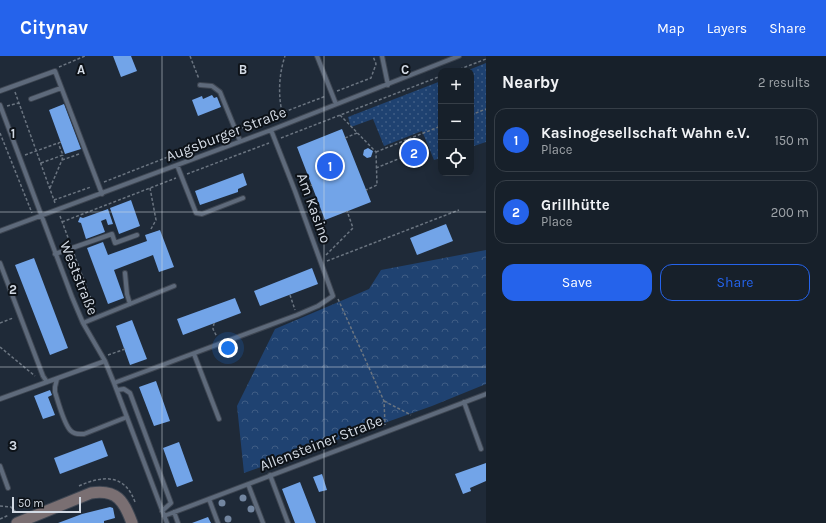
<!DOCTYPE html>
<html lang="en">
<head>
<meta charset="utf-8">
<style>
	body { margin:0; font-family:Karla,sans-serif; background:#202832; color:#f1f3f6 }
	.controls { position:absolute; right:12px; top:12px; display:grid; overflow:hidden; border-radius:8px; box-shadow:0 4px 16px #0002 }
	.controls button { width:36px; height:36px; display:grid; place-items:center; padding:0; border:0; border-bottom:1px solid #363e47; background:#17202a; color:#f1f3f6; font:20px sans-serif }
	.scale { position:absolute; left:12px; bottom:10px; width:69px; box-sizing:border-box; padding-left:4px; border:2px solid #d3dae4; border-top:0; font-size:11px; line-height:14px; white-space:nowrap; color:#d3dae4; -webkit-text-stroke:3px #0d1218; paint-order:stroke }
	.you { position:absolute; left:228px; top:292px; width:14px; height:14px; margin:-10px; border:3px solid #fff; border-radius:50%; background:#1a73e8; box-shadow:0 0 0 6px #1a73e833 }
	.badge { display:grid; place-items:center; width:26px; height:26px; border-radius:50%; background:#2563eb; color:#fff; font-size:13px; font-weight:700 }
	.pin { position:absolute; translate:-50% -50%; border:2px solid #fff; box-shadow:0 1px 4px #0006 }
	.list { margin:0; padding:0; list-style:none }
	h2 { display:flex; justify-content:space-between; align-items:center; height:52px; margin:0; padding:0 16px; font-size:17px }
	h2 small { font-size:13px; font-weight:400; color:#9ea3a8 }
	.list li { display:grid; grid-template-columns:26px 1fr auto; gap:12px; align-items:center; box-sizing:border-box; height:64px; margin:0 8px 8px; padding:0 8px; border:1px solid #363e47; border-radius:12px }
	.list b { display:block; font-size:15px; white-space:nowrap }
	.list p { margin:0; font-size:13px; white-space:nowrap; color:#9ea3a8 }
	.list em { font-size:13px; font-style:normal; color:#9ea3a8 }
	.actions { display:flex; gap:8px; padding:12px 16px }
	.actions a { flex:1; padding:9px 0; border:1px solid #2563eb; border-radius:12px; text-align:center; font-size:14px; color:#2563eb }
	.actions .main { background:#2563eb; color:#fff }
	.icon { flex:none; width:22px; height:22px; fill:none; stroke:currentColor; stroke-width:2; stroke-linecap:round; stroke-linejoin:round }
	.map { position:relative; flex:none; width:486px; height:467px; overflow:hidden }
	header { display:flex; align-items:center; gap:24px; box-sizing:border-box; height:56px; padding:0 20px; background:#2563eb; color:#fff }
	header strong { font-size:19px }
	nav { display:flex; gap:22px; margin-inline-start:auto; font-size:14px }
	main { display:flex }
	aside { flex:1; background:#17202a }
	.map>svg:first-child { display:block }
	.grass { fill:url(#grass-dots) }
	.forest { fill:url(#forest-crowns) }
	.building { fill:#72a4e8 }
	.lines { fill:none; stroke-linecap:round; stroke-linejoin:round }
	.lane-casing { stroke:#3e4652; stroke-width:6 }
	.secondary-casing { stroke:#3e4652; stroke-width:13 }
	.path { stroke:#6b7581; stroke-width:1.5; stroke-dasharray:3 2; stroke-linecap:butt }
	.lane { stroke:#5e6a7b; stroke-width:4 }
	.secondary { stroke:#7a6f72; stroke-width:11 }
	.tree { fill:#7386a0 }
	.grid { fill:none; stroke:#d3dae4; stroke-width:1; stroke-opacity:0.55 }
	.labels { text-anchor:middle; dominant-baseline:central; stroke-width:4; stroke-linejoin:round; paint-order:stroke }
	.street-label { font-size:15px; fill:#d3dae4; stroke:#0d1218 }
	.grid-label { font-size:13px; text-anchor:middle; font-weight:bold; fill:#d3dae4; stroke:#0d1218; stroke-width:4; stroke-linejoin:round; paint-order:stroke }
</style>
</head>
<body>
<header>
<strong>Citynav</strong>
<nav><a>Map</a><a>Layers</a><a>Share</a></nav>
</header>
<main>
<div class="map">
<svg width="486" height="467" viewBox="0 0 486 467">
	<defs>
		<pattern id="grass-dots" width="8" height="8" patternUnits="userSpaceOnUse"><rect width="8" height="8" fill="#1f4271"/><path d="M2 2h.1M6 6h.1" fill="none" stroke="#3f5d85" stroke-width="1.8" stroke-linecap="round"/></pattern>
		<pattern id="forest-crowns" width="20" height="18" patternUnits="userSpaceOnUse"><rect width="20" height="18" fill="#1f4271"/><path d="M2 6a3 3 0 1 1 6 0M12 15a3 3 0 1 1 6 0" fill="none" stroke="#3f5d85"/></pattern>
	</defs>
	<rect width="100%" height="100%" fill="#1f2a38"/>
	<path class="grass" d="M486,7V86L471,91V15H466Z
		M441,25V102L434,104L422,75L384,90L373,63L351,71L348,61Z"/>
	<path class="forest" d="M486,194V328L432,350L244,417L237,350L275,273L369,233L381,214Z"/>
	<path class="building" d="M113,0H131L137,15L121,21Z
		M212,39L214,42L217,41L221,51L198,60L192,44L202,40L203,43Z
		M64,48L81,93L65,98L49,54Z
		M342,73L371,146L325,164L297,91Z
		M423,85L428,100L406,109L401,94Z
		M368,92L373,95L371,101L367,102L363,99L364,94Z
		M243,117L247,129L238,133V136L200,149L195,135Z
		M131,144L140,170L119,178L110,152Z
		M108,153L113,168L108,169L106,163L101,165L105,176L86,183L81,167L78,166L80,161L83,162Z
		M446,168L453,185L417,199L410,182Z
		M160,174L174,211L159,216L153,199L114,214L124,242L108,248L87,192L103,186L108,199L147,185L145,179Z
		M34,202L68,292L50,299L15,209Z
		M312,212L318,228L260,250L254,235Z
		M235,242L241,257L183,279L177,263Z
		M132,264L147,303L130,309L116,270Z
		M156,325L170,365L154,370L139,331Z
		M50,334L52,339L48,341L55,359L43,363L34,340Z
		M102,384L108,400L60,418L54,402Z
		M179,386L193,425L177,431L163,392Z
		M486,407V425L470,432L471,435L463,438L455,418Z
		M322,418L327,434L319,436L313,421Z
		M300,426L316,467H295L282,433Z
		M110,451L113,452L115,462L104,465V467H58L82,458Z
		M208,461L211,467H192Z"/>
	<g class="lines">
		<g class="lane-casing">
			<path id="lane" d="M317,0L336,48
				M382,0L388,29
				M200,29L212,30L220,36L240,85
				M0,35L55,15L102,138
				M31,43L61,32
				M0,49L72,241L83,267L105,305L114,327L167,467
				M177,109L196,157L202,158L243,142
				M0,175L271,74L459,0
				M55,198L112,178L115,187L137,179
				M0,207L43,320L47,326
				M125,217L127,238L130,248
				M83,267L174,230
				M194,298L219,363
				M57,323L55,331V336C58,345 64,369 71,375C75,379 79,378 84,378L127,361
				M114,327L297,259L318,250L333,240L295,135L271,74
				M117,334L124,333L130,337L171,447L162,455
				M0,343L105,305
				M464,346L481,393
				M0,410L8,432
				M270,419L288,467
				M248,428L263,467
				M209,443L218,467
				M174,456L178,467
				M164,460L486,338"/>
		</g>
		<g class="secondary-casing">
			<path id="secondary" d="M17,467L91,437C117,433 124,445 132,467"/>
		</g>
		<path class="path" d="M190,0L199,23
			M59,11L85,0
			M455,15L486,3
			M337,35L371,22L376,8L373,0
			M15,36L55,147
			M7,50L19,47
			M282,56C278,38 279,18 285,0
			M340,59L376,96L377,129L366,134
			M471,59L486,53
			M242,72L326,40
			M0,77L32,157
			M281,82L441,20
			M345,82L357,77
			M376,96L441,70
			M25,99L61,86
			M62,104L79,98
			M41,107L63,99L58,87
			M376,112L403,101
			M187,118L269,87
			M104,126L229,77
			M50,132L62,104L63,99
			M150,132L156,164L151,173
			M301,133L312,129
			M54,144L91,131
			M60,160L70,187
			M62,166L176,122
			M74,198L96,256
			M326,199L353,172L347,155
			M327,205L459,154
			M290,239L295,254
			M338,243L384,345L385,369
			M0,267L13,262
			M214,267L213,273L217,281
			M0,291L35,320
			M108,299L125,293
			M384,345L411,359
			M79,430C103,419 125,418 135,446
			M0,450L11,451L17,457
			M0,463L9,459"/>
		<use href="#lane" class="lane"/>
		<use href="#secondary" class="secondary"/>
	</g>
	<g class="tree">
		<circle cx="243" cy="442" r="3.5"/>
		<circle cx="222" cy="447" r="3.5"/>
		<circle cx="251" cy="453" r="3.5"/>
		<circle cx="228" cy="463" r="3.5"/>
	</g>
	<path class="grid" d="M162,0V467M324,0V467M0,156H486M0,311H486"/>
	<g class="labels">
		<g class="street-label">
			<text transform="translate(226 78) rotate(-21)">Augsburger Straße</text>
			<text transform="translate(314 152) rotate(70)">Am Kasino</text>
			<text transform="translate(79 222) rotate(68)">Weststraße</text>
			<text transform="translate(321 387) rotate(-21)">Allensteiner Straße</text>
		</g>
	</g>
	<g class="grid-label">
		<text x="81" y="18">A</text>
		<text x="243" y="18">B</text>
		<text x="405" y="18">C</text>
		<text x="13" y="82">1</text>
		<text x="13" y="238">2</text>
		<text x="13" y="394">3</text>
	</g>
</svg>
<div class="controls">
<button>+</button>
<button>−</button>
<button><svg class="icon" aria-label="locate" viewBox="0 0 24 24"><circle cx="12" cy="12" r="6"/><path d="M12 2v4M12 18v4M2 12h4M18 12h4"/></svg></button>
</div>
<div class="scale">50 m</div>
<div class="you"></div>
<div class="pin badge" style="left:330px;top:110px">1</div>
<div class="pin badge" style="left:414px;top:97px">2</div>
</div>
<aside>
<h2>Nearby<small>2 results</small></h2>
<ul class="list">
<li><span class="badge">1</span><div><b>Kasinogesellschaft Wahn e.V.</b><p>Place</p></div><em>150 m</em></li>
<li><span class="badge">2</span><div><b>Grillhütte</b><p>Place</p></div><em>200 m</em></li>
</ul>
<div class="actions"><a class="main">Save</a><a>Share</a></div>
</aside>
</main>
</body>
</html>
